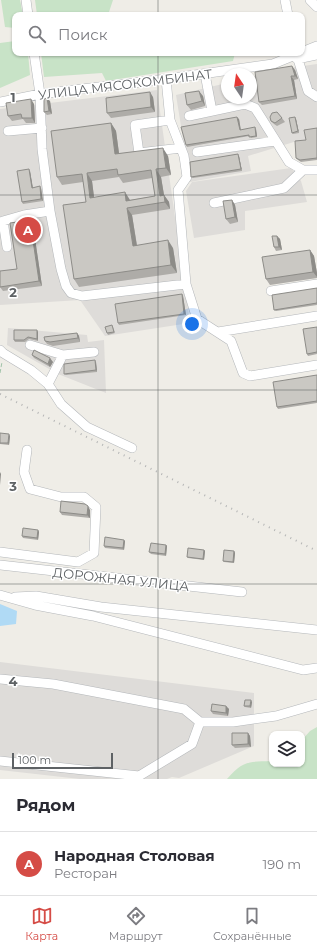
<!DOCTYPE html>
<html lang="ru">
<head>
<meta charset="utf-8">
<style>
	body { margin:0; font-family:Montserrat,sans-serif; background:#f2f2f3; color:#2b2b33 }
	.controls { position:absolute; right:12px; bottom:12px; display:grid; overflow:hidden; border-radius:8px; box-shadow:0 1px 3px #0004 }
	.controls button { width:36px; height:36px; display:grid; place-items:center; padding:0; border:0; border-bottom:1px solid #e1e1e2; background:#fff; color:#2b2b33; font:20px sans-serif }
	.compass { position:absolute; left:221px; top:68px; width:36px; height:36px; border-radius:50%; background:#fff; box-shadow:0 1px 3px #0004; rotate:347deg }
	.scale { position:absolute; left:12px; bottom:10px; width:101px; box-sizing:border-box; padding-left:4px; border:2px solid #5e6265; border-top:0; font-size:11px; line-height:14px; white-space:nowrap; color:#5e6265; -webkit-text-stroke:3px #fff; paint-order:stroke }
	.you { position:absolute; left:192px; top:324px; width:14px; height:14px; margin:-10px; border:3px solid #fff; border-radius:50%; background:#1a73e8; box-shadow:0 0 0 6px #1a73e833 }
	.badge { display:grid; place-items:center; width:26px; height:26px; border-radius:50%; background:#d54c46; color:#fff; font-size:13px; font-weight:700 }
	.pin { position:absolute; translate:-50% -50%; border:2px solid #fff; box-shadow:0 1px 4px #0006 }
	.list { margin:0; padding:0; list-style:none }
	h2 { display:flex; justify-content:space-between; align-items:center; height:52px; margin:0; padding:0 16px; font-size:17px }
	h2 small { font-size:13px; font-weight:400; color:#7c7c81 }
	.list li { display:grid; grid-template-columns:26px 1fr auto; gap:12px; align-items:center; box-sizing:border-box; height:64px; padding:0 16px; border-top:1px solid #e1e1e2 }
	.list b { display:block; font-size:15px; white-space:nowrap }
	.list p { margin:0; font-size:13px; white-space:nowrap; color:#7c7c81 }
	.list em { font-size:13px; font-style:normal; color:#7c7c81 }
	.icon { flex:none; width:22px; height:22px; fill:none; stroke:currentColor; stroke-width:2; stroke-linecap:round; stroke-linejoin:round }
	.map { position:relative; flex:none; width:317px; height:779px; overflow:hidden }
	.search { position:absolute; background:#fff; box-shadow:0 1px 3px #0004; left:12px; right:12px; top:12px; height:44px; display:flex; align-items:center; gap:10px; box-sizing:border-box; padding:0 14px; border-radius:8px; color:#7c7c81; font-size:15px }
	.sheet { height:116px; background:#fff }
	nav { display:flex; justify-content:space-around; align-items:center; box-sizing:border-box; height:56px; border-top:1px solid #e1e1e2; background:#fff; font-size:11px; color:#7c7c81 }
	nav a { display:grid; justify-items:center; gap:2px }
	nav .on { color:#d54c46 }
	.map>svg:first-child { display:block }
	.industrial { fill:#dedcd9 }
	.green { fill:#c8e3c7 }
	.water { fill:#b0daf5 }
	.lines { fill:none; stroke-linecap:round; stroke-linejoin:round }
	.minor-casing { stroke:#b4b7ba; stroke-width:10 }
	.path { stroke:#a0c3a9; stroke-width:1; stroke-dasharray:4 2; stroke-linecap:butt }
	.minor { stroke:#fff; stroke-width:9 }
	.rail { stroke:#b4b5b5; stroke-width:2; stroke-dasharray:1 5; stroke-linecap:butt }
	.wall { fill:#aeaca8; fill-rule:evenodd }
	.shaded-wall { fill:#8d8c88 }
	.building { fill:#cac8c3; stroke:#8d8c88; fill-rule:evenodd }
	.grid { fill:none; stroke:#5e6265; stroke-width:1; stroke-opacity:0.55 }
	.labels { text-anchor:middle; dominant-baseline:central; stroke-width:3; stroke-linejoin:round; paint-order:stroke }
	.street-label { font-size:13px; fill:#5e6265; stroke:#fff }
	.grid-label { font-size:13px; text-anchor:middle; font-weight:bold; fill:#5e6265; stroke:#fff; stroke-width:3; stroke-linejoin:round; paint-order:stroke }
</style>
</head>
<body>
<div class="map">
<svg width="317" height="779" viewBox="0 0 317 779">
	<rect width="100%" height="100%" fill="#efede7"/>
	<path class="industrial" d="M317,64V139L297,141L248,156L251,171L190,182L176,95L227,83V98H251V77L289,68Z
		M157,90L190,323L105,336L80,300L0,305V109Z
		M291,168L301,181L307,202L245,211V230L194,238L186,191L192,182Z
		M8,328L87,335L88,342L104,340L106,393L58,374L7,345Z
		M0,662L254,693V746L179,778L172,777L167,779H80L0,770Z"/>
	<path class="green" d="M1,0H20L23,15H15V28L5,27Z
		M35,0H113L108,15H37Z
		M15,41V53H28L30,75L0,88V43Z
		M41,53H235L233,61L106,81L102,73L44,77Z
		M317,727V779H227C244,760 248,762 272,761V764H302V740L310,731Z"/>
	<path class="water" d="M0,604L17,611L16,624L0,626Z"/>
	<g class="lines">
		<g class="minor-casing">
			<path id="minor" d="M26,0L28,15
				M285,0L288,15
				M310,0L317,7
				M302,52L317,46
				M34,53L40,94L42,149L50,211L61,269L66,286L71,293L82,296L186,284L178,190L187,177L184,156L170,120L166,79
				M296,53L308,91L317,97
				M297,59L317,55
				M205,74L212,111
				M0,102L40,94L166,79L273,64L300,53
				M189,116L245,104L255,108L289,162L303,170H317
				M170,120L135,125L139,153L181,148
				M8,131L42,128
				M197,152L275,141
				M214,203L284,188L303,170
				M7,247L3,221L24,215L50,211
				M186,284L197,319L231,341L243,373L250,376L317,365
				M271,291L317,284
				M218,332L317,316
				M30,345L63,355L94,352
				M0,350L3,353L31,370L48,384L61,404L87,427L132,448
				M48,384L63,355
				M0,552L78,562L94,553L96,507L84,497H61L30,489L24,472L27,450
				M0,565L242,592
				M0,595L35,605L93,616L303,670L317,668
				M15,597L36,596L101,607L317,630
				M0,679L53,684L184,709L200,722H233L276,716L317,704
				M0,761L139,776L192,744L200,722"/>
		</g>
		<path class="path" d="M0,373L2,362"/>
		<use href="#minor" class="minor"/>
		<path class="rail" d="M0,394L317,551"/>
	</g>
	<path class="wall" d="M295,70L298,79L294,80L297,99L262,105L259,102Z
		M203,96L205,106L191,110L187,105Z
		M153,97L155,112L111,118L107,113Z
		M50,101L52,114L47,115L44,112Z
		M34,104L35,123H26L23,119L12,121L8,116Z
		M282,118L285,122L277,126L274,124L271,121Z
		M239,119L241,130L256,129L257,137L251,138L249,136L187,147L186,145Z
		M296,119L299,133L293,134L292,133Z
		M111,123L116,131L119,153L168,156L171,175L161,177L164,195L169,202L170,209L132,215L137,245L173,248L177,273L79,287L74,279L86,202L83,182L62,185L57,177ZM119,177L123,183L152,178L155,196L130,200L94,197L92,181Z
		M317,128V160L301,162L298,160L296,158L306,140Z
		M239,156L242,171L193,178L191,177Z
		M30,171L33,188H41L43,201L23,204L22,202Z
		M232,200L235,205L238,222L230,224L226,219Z
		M30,220L33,225L42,286L3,291L0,287L17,269Z
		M277,236L280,239L282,250L276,251L274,247Z
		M310,250L314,256L317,273V278L270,285L266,279Z
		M317,288V305L276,311L274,310Z
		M182,294L183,296L186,315L119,325L118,323Z
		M113,327L115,333L108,335L107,333Z
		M317,327V354L308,356L307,354Z
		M38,332V341L29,339L25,342H15L14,340Z
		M77,333L79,336L80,342L53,346L47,344L45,341Z
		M32,355L53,362L50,367L34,358Z
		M96,362L97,372L66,375L64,374Z
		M317,375V403L278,409L277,407Z
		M0,433L10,436L9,445L0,444Z
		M90,510V518L62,515L60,512Z
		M38,530L39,532L38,540L23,538L22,536Z
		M125,541L124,550L105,548L104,546Z
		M166,545L167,546L166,556L151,554L149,552Z
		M204,550L205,551L204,560L188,558L187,557Z
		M234,551L235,553L234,563L224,562L223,561Z
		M252,702L251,708L245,707L244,706Z
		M226,706L229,709L228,716L213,714L211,711Z
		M248,733L250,736L251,747L235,748L232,745Z"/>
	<path class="shaded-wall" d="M292,66L295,70L298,79L295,76Z
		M291,76L294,80L297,99L295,96Z
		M199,91L203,96L205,106L202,101Z
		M150,92L153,97L155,112L151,107Z
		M47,98L50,101L52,114L49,111Z
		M31,99L34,104L35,123L32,118Z
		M237,117L239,119L241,132L240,130Z
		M295,117L296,119L299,133L298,131Z
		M111,123L116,131L120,161L115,154Z
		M255,127L256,129L257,137L256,136Z
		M163,148L168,156L171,175L166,168Z
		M238,154L239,156L242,171L241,169Z
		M29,169L30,171L33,189L32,188Z
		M156,169L161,177L164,195L169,202L170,209L160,196Z
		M87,173L92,181L95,205L90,198Z
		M40,186L41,188L43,201L41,199Z
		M125,192L130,200L131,207L126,201Z
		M232,200L235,205L238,222L235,217Z
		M127,208L132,215L138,253L133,246Z
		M30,220L33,225L42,286L39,281Z
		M277,236L280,239L282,250L279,247Z
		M168,240L173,248L177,273L171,265Z
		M310,250L314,256L317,273V277L313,272Z
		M182,294L183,296L186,315L184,314Z
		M37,330L38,332V341L37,339Z
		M77,333L79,336L80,342L78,338Z
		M50,358L53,362L50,367L48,364Z
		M95,360L96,362L97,372L96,370Z
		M9,434L10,436L9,445L8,443Z
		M0,472L1,474L0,485Z
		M88,506L90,510V518L87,515Z
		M38,530L39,532L38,540L37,538Z
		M124,540L125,541L124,550L123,548Z
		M166,545L167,546L166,556L165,554Z
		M204,550L205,551L204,560L203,559Z
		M234,551L235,553L234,563L233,562Z
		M251,700L252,702L251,708L250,706Z
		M226,706L229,709L228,716L226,713Z
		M248,733L250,736L251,747L248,744Z"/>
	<path class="building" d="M292,66L295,76H291L295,96L259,102L255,72Z
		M199,91L202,101L187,105L185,93Z
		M150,92L151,107L107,113L106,98Z
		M47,98L49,111L44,112V99Z
		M31,99L32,118H22L21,114L8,116L6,103Z
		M277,112L282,118L275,123L271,121L270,117L272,113Z
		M237,117L240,130L255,127L256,136L249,137V135L186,145L181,127Z
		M295,117L298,131L292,133L289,118Z
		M111,123L115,154L163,148L166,168L156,169L160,196L164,195L165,202L127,208L133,246L168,240L171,265L74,279L63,205L86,202L82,174L57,177L51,131ZM117,169L118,175L151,170L155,196L126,201L125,192L90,198L87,173Z
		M317,128V158L300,160L296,158L295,141L306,140L304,130Z
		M238,154L241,169L191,177L190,162Z
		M29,169L32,188L40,186L41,199L22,202L17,171Z
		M232,200L235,217L226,219L223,201Z
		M30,220L39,281L0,287V271L17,269L10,223Z
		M272,236H277L279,247H274Z
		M310,250L313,272L266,279L262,257Z
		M317,288V303L274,310L272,295Z
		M182,294L184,314L118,323L115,304Z
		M112,325L114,332L107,333L105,327Z
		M317,327V352L307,354L303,329Z
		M14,330H37V339L28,337L24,340H14Z
		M77,333L78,338L50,342L45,341L44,337Z
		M34,350L50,358L48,364L32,355Z
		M95,360L96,370L64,374V364Z
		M317,375V401L277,407L273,382Z
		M0,433L9,434L8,443H0Z
		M61,501L85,504L88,506L87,515L60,512Z
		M23,528L38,530L37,538L22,536Z
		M105,537L124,540L123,548L104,546Z
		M151,543L166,545L165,554L149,552Z
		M188,548L204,550L203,559L187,557Z
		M224,550L234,551L233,562L223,561Z
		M245,700H251L250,706H244Z
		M212,704L226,706V713L211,711Z
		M232,733H248V744L232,745Z"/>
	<path class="grid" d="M158,0V15M158,53V779M0,195H317M0,390H317M0,584H317"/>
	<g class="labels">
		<g class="street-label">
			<text transform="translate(125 84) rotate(-7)">УЛИЦА МЯСОКОМБИНАТ</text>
			<text transform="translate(121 579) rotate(6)">ДОРОЖНАЯ УЛИЦА</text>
		</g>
	</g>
	<g class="grid-label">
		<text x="13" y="102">1</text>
		<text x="13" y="297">2</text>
		<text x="13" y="491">3</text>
		<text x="13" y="686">4</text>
	</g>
</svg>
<div class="controls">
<button><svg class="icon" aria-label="layers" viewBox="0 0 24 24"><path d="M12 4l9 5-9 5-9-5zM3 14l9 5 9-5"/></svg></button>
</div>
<svg class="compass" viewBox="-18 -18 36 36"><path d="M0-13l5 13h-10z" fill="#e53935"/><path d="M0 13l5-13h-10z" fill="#7c7c81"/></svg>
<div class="scale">100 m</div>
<div class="you"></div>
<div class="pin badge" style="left:28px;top:230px">A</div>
<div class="search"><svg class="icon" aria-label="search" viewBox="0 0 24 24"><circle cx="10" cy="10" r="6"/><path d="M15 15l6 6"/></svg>Поиск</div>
</div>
<section class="sheet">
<h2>Рядом<small></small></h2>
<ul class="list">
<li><span class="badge">A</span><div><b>Народная Столовая</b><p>Ресторан</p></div><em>190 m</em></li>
</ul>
</section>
<nav>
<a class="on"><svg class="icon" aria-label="map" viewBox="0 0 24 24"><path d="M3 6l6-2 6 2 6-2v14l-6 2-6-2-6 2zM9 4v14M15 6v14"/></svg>Карта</a>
<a><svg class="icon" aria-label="directions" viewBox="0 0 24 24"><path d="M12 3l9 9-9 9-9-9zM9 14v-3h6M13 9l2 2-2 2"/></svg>Маршрут</a>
<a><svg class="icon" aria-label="saved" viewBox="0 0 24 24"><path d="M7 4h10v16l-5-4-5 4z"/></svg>Сохранённые</a>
</nav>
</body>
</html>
